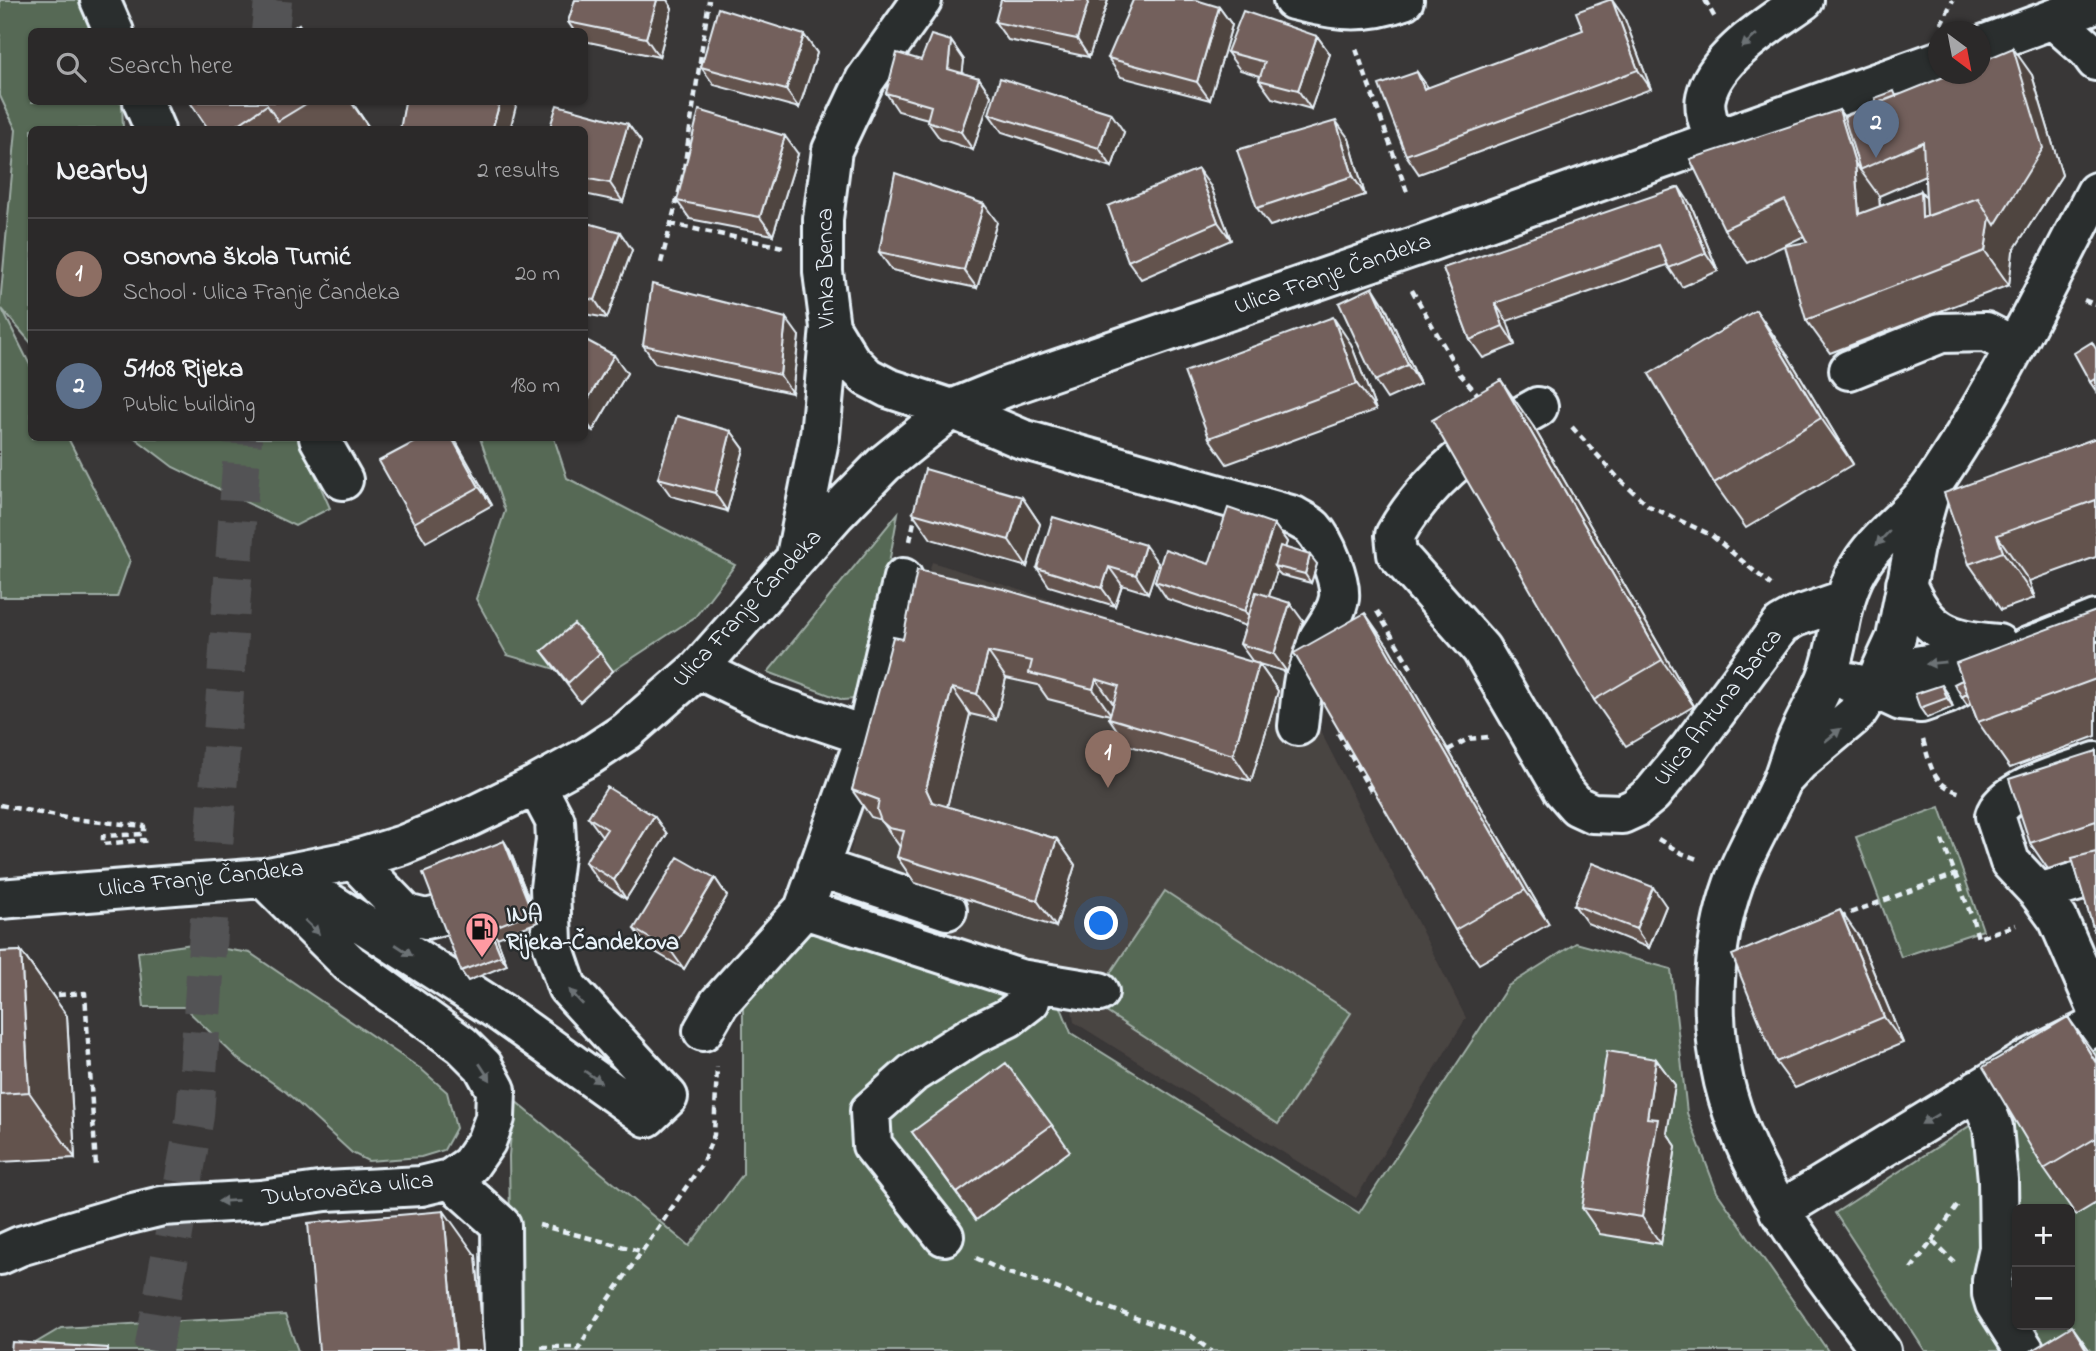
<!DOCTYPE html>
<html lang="en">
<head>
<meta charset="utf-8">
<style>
	body { margin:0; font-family:"Indie Flower",sans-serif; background:#333131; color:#f1f3f6 }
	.controls { position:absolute; right:21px; bottom:21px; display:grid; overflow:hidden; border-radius:10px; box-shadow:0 2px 5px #0004 }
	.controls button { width:63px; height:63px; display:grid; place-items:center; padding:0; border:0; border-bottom:2px solid #474546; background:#2b2929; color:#f1f3f6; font:35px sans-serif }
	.compass { position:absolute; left:1928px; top:21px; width:63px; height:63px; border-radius:50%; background:#2b2929; box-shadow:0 2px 5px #0004; rotate:148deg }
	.you { position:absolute; left:1102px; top:924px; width:24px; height:24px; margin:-18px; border:5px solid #fff; border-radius:50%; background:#1a73e8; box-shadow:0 0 0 10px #1a73e833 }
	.badge { display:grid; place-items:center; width:46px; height:46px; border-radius:50%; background:#ff9aa2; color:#fff; font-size:23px; font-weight:700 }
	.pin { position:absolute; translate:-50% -58px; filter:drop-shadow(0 2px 4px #0008) }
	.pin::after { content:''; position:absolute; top:37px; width:24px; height:21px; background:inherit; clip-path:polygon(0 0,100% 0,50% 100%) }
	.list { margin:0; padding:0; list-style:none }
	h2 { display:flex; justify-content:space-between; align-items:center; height:91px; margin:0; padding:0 28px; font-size:30px }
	h2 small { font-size:23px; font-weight:400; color:#a6a6a8 }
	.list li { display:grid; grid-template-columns:46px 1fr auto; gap:21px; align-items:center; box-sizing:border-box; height:112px; padding:0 28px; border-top:2px solid #474546 }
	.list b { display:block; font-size:26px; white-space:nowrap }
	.list p { margin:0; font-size:23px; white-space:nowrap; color:#a6a6a8 }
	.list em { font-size:23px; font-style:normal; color:#a6a6a8 }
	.icon { flex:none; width:38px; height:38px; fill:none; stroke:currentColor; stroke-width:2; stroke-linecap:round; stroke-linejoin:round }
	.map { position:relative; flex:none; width:2096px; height:1351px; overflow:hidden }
	.search { position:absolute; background:#2b2929; box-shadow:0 2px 5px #0004; left:28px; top:28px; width:560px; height:77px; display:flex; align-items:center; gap:18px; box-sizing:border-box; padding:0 24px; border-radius:10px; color:#a6a6a8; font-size:26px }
	.panel { position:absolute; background:#2b2929; box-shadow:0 2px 5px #0004; left:28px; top:126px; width:560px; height:315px; border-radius:10px }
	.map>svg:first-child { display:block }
	.built { fill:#4a4442 }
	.green { fill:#566954; stroke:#9fada6; stroke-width:2; fill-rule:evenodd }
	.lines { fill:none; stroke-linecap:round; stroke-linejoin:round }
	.major-tunnel { stroke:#535354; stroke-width:38; stroke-dasharray:38 19; stroke-linecap:butt }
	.minor-casing { stroke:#e8f1f8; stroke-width:44 }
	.path { stroke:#e8f1f8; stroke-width:4.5; stroke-dasharray:7 5; stroke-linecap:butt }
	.minor { stroke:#2a2d2e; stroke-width:38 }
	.wall { fill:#63534e; stroke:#e8f1f8; stroke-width:2; fill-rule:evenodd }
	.shaded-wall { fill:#504440; stroke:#e8f1f8; stroke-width:2 }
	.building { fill:#73615b; stroke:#e8f1f8; stroke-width:2 }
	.oneway { fill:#6c7275 }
	.labels { text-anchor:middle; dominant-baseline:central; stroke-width:5; stroke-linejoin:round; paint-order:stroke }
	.street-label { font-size:24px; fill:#e8f1f8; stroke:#2a2d2e }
	.poi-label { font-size:24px; font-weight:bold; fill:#e8f1f8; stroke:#2a2d2e; text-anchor:start }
</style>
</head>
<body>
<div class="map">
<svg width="2096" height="1351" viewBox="0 0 2096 1351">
	<rect width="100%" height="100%" fill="#393737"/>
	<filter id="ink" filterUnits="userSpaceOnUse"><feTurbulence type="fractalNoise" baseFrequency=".0143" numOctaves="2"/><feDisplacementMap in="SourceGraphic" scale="14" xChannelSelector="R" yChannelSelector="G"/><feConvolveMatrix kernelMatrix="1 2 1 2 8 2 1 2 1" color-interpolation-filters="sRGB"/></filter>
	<g filter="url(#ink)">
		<path class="built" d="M932,562L1293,677L1466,1018L1356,1198L1074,1022L1067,979L837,899Z"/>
		<path class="green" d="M0,0H78L93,31L32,32V102H122L123,129L32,130L31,343L2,309L31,367L32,438H68L130,560L117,597H0V304L16,130L0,96Z
			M135,438H299L330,508L295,526L173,467Z
			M480,438H554L567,478L735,565L695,617L613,671L587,642L555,669L507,655L476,599L505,511Z
			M898,513L865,698L843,700L768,672Z
			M1940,807L1983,930L1901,957L1856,837Z
			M1165,891L1351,1013L1278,1124L1091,1002Z
			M809,931L1055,992L1071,1033L1359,1213L1508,986L1576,943L1671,969L1687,1113L1717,1192L1828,1351H512L509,1156L514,1100L689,1246L743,1174V992Z
			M192,944L250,953L421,1069L447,1092L456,1128L444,1150L421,1157L368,1161L352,1153L286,1092L238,1059L184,1007H144L138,952Z
			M2096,1044V1351H1925L1835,1213ZM2017,1209H2070V1325H2017Z
			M285,1315L298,1351H22L61,1328Z"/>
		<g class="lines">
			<path class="major-tunnel" d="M270,32L273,0
				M153,1351L195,1116L243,438"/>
			<g class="minor-casing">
				<path id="minor" d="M100,0L114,32
					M1293,0C1334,10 1363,15 1404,0
					M2053,19L2088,50L2096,61
					M1980,46L2096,3
					M143,102L155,130
					M1714,139C1710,127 1703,110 1706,97C1715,56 1772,23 1804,0
					M830,327L850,360L867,377L888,388L952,409L1022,439L1294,516C1300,520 1308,523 1313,528C1325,541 1341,580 1339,598C1336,618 1319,633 1312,651C1302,674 1301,702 1298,726
					M1849,370L1941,333L1986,332L2015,347
					M1538,407C1482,437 1427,478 1395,535L1397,554L1481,649L1563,790L1577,806L1592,813L1622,814L1635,808L1652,794L1689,749L1781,625L1795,617L1844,600
					M319,438L343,480
					M796,556L820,435L830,327L823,272V219L832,150L865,80L922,0
					M1906,584C1927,632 1947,640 1998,644
					M698,669L766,702L866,736
					M1849,682L1873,688L1901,701L1921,703L1947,694L2028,647L2096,620
					M1873,688L1903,668L2002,652
					M2096,762C2070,772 2003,788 1995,816L2010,862L2039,893L2058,919L2096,1006
					M1786,776L1799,762L1856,714L1873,688L1896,638L1914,547L1929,494
					M354,860L406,914L426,919L442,915
					M818,867L947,910
					M285,874L500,1012L647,1117L668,1097L567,987L552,943L550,888L556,840L555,821L536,785
					M2039,893L2096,876
					M0,899L264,878L354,860L403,845L470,817L536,785L589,756L627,731L698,669L836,513L884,464L952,409L1009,386L1423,244L1938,61
					M804,909L1020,979L1033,985L1030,1001L1008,1018L973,1035L913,1073L870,1111L872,1145L944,1236
					M1020,979L1099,992
					M703,1031L719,1003L804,909L866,736L903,578
					M1978,1089L1993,1127L1998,1180L1999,1248L1992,1280V1294L1995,1304L2025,1351
					M450,1179L501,1225L502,1351
					M1779,1211L2029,1059L2096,1026
					M0,1255L20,1246L125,1215L162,1206L261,1200L326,1191L421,1186L450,1179L470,1165L486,1142L495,1118L496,1090L483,1066L462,1045L350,964L264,878
					M1881,1351C1819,1267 1749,1185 1724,1082C1708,1013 1712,934 1739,869C1752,839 1769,811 1782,781C1787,769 1790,756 1795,744C1804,722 1817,701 1826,679C1842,640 1837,599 1863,561C1882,532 1914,512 1933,484C1996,392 2044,290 2096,192"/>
			</g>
			<path class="path" d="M1705,0L1715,18
				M1941,24L1953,0
				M1356,49L1407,192
				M670,224L783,247
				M661,263L683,176L709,0
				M1412,290L1460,374L1480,397
				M2084,300L2096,305
				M1572,427L1620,480L1649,506L1711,535L1771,585
				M910,541L916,512
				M1377,611L1411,668
				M1338,733L1372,793L1377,790
				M1923,740C1931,766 1932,786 1962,793
				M1448,750L1468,739L1488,737
				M0,805L71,819L144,826V834L103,836V844L144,840L145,847
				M1658,839L1681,853L1697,859
				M1942,840L1973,920L1978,938L2016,925
				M1839,917L1956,874
				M46,996L85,993L96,1167
				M539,1225L644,1252
				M1932,1241L1958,1205
				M976,1258L1005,1272L1043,1283L1138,1319L1190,1335L1211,1351
				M1911,1269L1932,1241L1954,1262
				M541,1347H579
				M577,1351L601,1311L702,1164L714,1135L717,1067"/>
			<use href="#minor" class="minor"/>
		</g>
		<path class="wall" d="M575,0H667L672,8L659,57L584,41V32H575L568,22Z
			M1108,0L1089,57L1008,40L995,22Z
			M1219,7L1232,25L1210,100L1121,77L1108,58Z
			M1624,17L1651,89L1419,174L1406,155L1417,72L1428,88Z
			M804,35L817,53L799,108L714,85L701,67Z
			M1317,36L1330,54L1311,109L1272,98L1259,80L1260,76L1240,70L1227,52Z
			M951,41L964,60L962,73L979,78L991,96L973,150L940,139L927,121L928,119L898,111L886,93L921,60Z
			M2032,75L2062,175L2013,251L2009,285L1830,353L1806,320L1807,242L1804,236L1748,263L1724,229L1839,110L1844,117L1897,95ZM1925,176L1926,198L1921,191L1880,206L1879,196Z
			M190,102H352L370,129L209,130Z
			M989,114L1124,132L1112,167L1002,132Z
			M628,124L641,142L623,202L584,194V130Z
			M1349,139L1365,195L1270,226L1257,208Z
			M798,154L773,235L690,219L677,201Z
			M1211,187L1231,240L1141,279L1128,261Z
			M1691,205L1718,271L1682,287L1667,265L1507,321L1515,345L1483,358L1470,340L1443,268Z
			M584,222L632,250L607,318L584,314Z
			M997,222L977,288L892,270L879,252Z
			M1385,306L1420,384L1387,399L1375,381Z
			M799,336L792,393L655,363L643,345Z
			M584,339L627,373L593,431L584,427Z
			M1351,344L1376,410L1227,464L1209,438Z
			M2096,348V391L2090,382Z
			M1788,356L1853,464L1746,528L1714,483Z
			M1533,426L1694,706L1626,746L1594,700Z
			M731,431L744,449L727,511L671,496L658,478Z
			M422,438H453L492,505L426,542L414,523Z
			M2096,438V557L2029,581L2035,598L2001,610L1969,564Z
			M1022,497L1040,524L1027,567L931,539L913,513Z
			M1274,524L1287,542L1285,548L1317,564L1311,583L1281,575L1277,571L1269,596L1303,621L1287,672L1259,664L1278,691L1251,781L1127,745L1109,718L1110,715L1048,699L1038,685L1006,678L996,720L970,714L947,807L1057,839L1075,865L1056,927L915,883L897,857L900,847L881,820L871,817L852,790L903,639L1253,662L1240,644L1246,626L1167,599L1155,581L1209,564Z
			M1158,563L1148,593L1122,585L1115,606L1049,586L1037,568Z
			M2096,611V736L2010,768L1978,722L1971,704L1968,706L1962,697Z
			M1388,646L1549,924L1479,964L1455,930Z
			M542,651L600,653L613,671L580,702Z
			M1948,694L1953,707L1927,718L1920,708Z
			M2096,751V937L2073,861L2048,869L2030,843Z
			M654,816L667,834L626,899L598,880L585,862L602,836L588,817Z
			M504,841L510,851L538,922L497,938L507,965L468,981L461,971Z
			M715,878L727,896L684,969L647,947L634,929Z
			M1574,905L1666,906L1649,948L1587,923Z
			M1859,937L1903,1043L1795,1088L1776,1062Z
			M21,951L67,1016L75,1158L0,1162V952Z
			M2096,1056V1203L2076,1215L2044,1169Z
			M1656,1059L1675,1085L1667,1133L1676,1146L1661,1244L1600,1234L1582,1208Z
			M1052,1125L1070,1151L976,1220L912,1132Z
			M476,1256L484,1351H319Z"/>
		<path class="shaded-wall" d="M657,0H667L672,8L659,57L646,38Z
			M1089,0H1108L1089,57L1077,39Z
			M1612,0L1624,17L1651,89L1638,70Z
			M1219,7L1232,25L1210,100L1197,82Z
			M804,35L817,53L799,108L786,90Z
			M1317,36L1330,54L1311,109L1298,90Z
			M951,41L964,60L961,87L948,69Z
			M2013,48L2032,75L2062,175L2013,251L2009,285L1985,251Z
			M1417,72L1430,90L1424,89Z
			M979,78L991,96L973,150L961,132Z
			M351,102H352L370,129Z
			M500,102H512L516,106L510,130H492Z
			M1839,110L1862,143L1860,170L1855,163Z
			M1111,113L1124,132L1112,167L1099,148Z
			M1336,121L1349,139L1365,195L1353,176Z
			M628,124L641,142L623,202L610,183Z
			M785,136L798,154L773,235L760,217Z
			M1855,163L1879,196L1883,247L1859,214Z
			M1198,169L1211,187L1231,240L1218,222Z
			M1679,187L1691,205L1718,271L1706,253Z
			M1921,191L1941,220L1922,218Z
			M984,204L997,222L977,288L964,270Z
			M620,232L632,250L607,318L595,300Z
			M1373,287L1385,306L1420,384L1408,365Z
			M1495,303L1507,321L1515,345L1503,326Z
			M1756,310L1788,356L1853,464L1821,418Z
			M1333,317L1351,344L1376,410L1357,384Z
			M786,318L799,336L792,393L780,375Z
			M614,355L627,373L593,431L584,419V406Z
			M1501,380L1533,426L1694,706L1662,660Z
			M731,431L744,449L727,511L715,493Z
			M452,438H453L457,443L492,505L479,487Z
			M1022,497L1040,524L1027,567L1009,540Z
			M1274,524L1287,542L1278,567L1274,566L1277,571L1258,630L1245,611Z
			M1997,535L2029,581L2035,598L2003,552Z
			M1145,545L1158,563L1148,593L1136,575Z
			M1310,555L1317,564L1311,583L1305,574Z
			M1109,567L1122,585L1115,606L1102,588Z
			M1290,603L1303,621L1287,672L1274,654Z
			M1365,613L1388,646L1549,924L1525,890Z
			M988,652L1006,678L996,720L977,694Z
			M1259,664L1278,691L1251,781L1233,755Z
			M1096,679L1114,705L1112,716L1093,689Z
			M1942,685L1948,694L1953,707L1947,698Z
			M952,688L970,714L945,815L932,802L926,789Z
			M654,816L667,834L626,899L614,880Z
			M1057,839L1075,865L1056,927L1037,900Z
			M504,841L510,851L538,922L532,912Z
			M715,878L727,896L684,969L671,951Z
			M1653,887L1666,906L1649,948L1636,929Z
			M1840,910L1859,937L1903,1043L1884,1017Z
			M490,929L497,938L507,965L501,956Z
			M21,951L67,1016L75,1158L29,1092Z
			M2068,1017L2096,1056V1063Z
			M1656,1059L1675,1085L1667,1133L1676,1146L1661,1244L1642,1217L1647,1118Z
			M444,1211L476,1256L484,1351H457L456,1349Z
			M2072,1326L2090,1351H2087Z"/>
		<path class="building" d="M575,0H657L646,38L568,22Z
			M1001,0H1089L1077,39L995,22Z
			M1133,0H1196L1219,7L1197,82L1108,58Z
			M1609,0H1612L1638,70L1406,155L1379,85L1417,72L1424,89L1583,30L1576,12Z
			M718,8L804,35L786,90L701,67Z
			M1243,11L1317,36L1298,90L1259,80L1265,62L1227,52Z
			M299,24L304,32H287Z
			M931,35L951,41L948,69L979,78L961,132L927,121L931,106L886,93L897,53L921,60Z
			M2013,48L2043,148L1995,225L1978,198L1927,216L1923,142L1860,170L1844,117L1951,74H1980V62Z
			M1000,78L1111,113L1099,148L989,114Z
			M1894,91L1896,96L1877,103L1875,98Z
			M190,102H309L278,121L267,105L230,130H209Z
			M405,102H500L492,130H400Z
			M557,105L628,124L610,183L584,178V130H549Z
			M699,110L785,136L760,217L677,201Z
			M1839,110L1855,163L1859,214L1921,191L1922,218L1978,198L1990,217L1985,251L1806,320L1785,246L1807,242L1785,200L1724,229L1690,159Z
			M1336,121L1353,176L1257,208L1237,150Z
			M1198,169L1218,222L1128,261L1108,206Z
			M895,173L984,204L964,270L879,252Z
			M1679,187L1706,253L1669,268L1659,245L1495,303L1503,326L1470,340L1443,268Z
			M584,222L620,232L595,300L584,298Z
			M652,284L786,318L780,375L643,345Z
			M1373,287L1408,365L1375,381L1339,303Z
			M1756,310L1821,418L1714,483L1649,374Z
			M1333,317L1357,384L1209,438L1184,372Z
			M584,339L614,355L584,406Z
			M2092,342L2096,349V378L2090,382L2074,353Z
			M1501,380L1662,660L1594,700L1432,420Z
			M677,416L731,431L715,493L658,478Z
			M422,438H452L479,487L414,523L379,461Z
			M2096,438V500L1997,535L2003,552L1969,564L1944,493Z
			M925,469L1022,497L1009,540L913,513Z
			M1228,508L1274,524L1245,611L1155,581L1165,549L1209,564Z
			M1053,517L1145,545L1136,575L1109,567L1102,588L1037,568Z
			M1280,546L1310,555L1305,574L1274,566Z
			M917,570L1003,589L1259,664L1233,755L1109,718L1119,686L1096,679L1093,689L1029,673L1032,661L988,652L977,694L952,688L926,789L932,802L1057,839L1037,900L897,857L904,831L889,828L881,821L877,810L879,800L852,790L893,637L903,639Z
			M1256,592L1290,603L1274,654L1240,644Z
			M2096,611V679L1978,722L1956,663Z
			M1365,613L1525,890L1455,930L1294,653Z
			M574,624L600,653L568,683L542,651Z
			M1962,680L1967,693L1962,697L1954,684Z
			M1942,685L1947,698L1920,708L1915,694Z
			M2096,751V821L2030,843L2009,779Z
			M607,787L654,816L614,880L585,862L607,829L588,817Z
			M504,841L532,912L490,929L501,956L461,971L423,873Z
			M2096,852V937L2072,858Z
			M678,857L715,878L671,951L634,929Z
			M1592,863L1653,887L1636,929L1574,905Z
			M1840,910L1884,1017L1776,1062L1732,955Z
			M21,951L29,1092L0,1094V952Z
			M2068,1017L2096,1063V1138L2044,1169L1983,1067Z
			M1607,1051L1656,1059L1647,1118L1658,1119L1642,1217L1582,1208Z
			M1006,1063L1052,1125L957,1193L912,1132Z
			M444,1211L456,1349L429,1351H319L308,1223Z
			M2072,1326L2087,1351H2031Z
			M12,1342L108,1348V1351H11Z"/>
		<defs><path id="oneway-solid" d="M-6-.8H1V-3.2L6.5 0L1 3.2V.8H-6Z" transform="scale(1.75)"/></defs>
		<g class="oneway">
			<use href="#oneway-solid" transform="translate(1749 41) rotate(139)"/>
			<use href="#oneway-solid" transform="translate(1883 538) rotate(133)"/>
			<use href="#oneway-solid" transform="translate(1936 663) rotate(174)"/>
			<use href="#oneway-solid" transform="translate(1833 735) rotate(-39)"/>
			<use href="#oneway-solid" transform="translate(312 927) rotate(44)"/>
			<use href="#oneway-solid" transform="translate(404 950) rotate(33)"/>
			<use href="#oneway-solid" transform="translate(576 997) rotate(-133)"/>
			<use href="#oneway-solid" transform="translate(485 1072) rotate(57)"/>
			<use href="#oneway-solid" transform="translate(593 1077) rotate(35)"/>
			<use href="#oneway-solid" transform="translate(1930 1119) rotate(149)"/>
			<use href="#oneway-solid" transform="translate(228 1201) rotate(177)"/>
		</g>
	</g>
	<defs>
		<g id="fuel-pin" transform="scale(1.75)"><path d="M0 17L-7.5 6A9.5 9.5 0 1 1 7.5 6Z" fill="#ff9aa2" stroke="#2a2d2e"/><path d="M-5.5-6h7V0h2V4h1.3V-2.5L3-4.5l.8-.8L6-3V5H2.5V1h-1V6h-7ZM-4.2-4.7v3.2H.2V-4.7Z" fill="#111"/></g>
	</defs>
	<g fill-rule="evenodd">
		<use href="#fuel-pin" x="482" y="929"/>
	</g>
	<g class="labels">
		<g class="street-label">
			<text transform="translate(827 268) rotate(-91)">Vinka Benca</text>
			<text transform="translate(1333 275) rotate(-19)">Ulica Franje Čandeka</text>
			<text transform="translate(748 609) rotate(-47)">Ulica Franje Čandeka</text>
			<text transform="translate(1719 708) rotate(-52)">Ulica Antuna Barca</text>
			<text transform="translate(201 880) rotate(-6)">Ulica Franje Čandeka</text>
			<text transform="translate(348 1190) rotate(-6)">Dubrovačka ulica</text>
		</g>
		<g class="poi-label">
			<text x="506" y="915">INA<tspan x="506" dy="28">Rijeka-Čandekova</tspan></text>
		</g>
	</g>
</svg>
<div class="controls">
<button>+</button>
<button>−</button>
</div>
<svg class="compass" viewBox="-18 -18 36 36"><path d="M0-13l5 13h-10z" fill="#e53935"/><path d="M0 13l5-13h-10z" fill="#a6a6a8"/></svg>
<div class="you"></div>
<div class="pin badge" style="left:1108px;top:788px;background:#8d6e63">1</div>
<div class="pin badge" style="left:1876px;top:158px;background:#5c6f8a">2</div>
<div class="search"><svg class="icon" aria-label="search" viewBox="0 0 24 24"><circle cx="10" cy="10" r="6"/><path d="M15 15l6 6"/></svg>Search here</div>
<section class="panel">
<h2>Nearby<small>2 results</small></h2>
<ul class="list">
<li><span class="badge" style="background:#8d6e63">1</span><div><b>Osnovna škola Turnić</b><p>School · Ulica Franje Čandeka</p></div><em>20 m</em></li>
<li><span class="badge" style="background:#5c6f8a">2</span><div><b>51108 Rijeka</b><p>Public building</p></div><em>180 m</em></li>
</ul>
</section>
</div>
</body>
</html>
